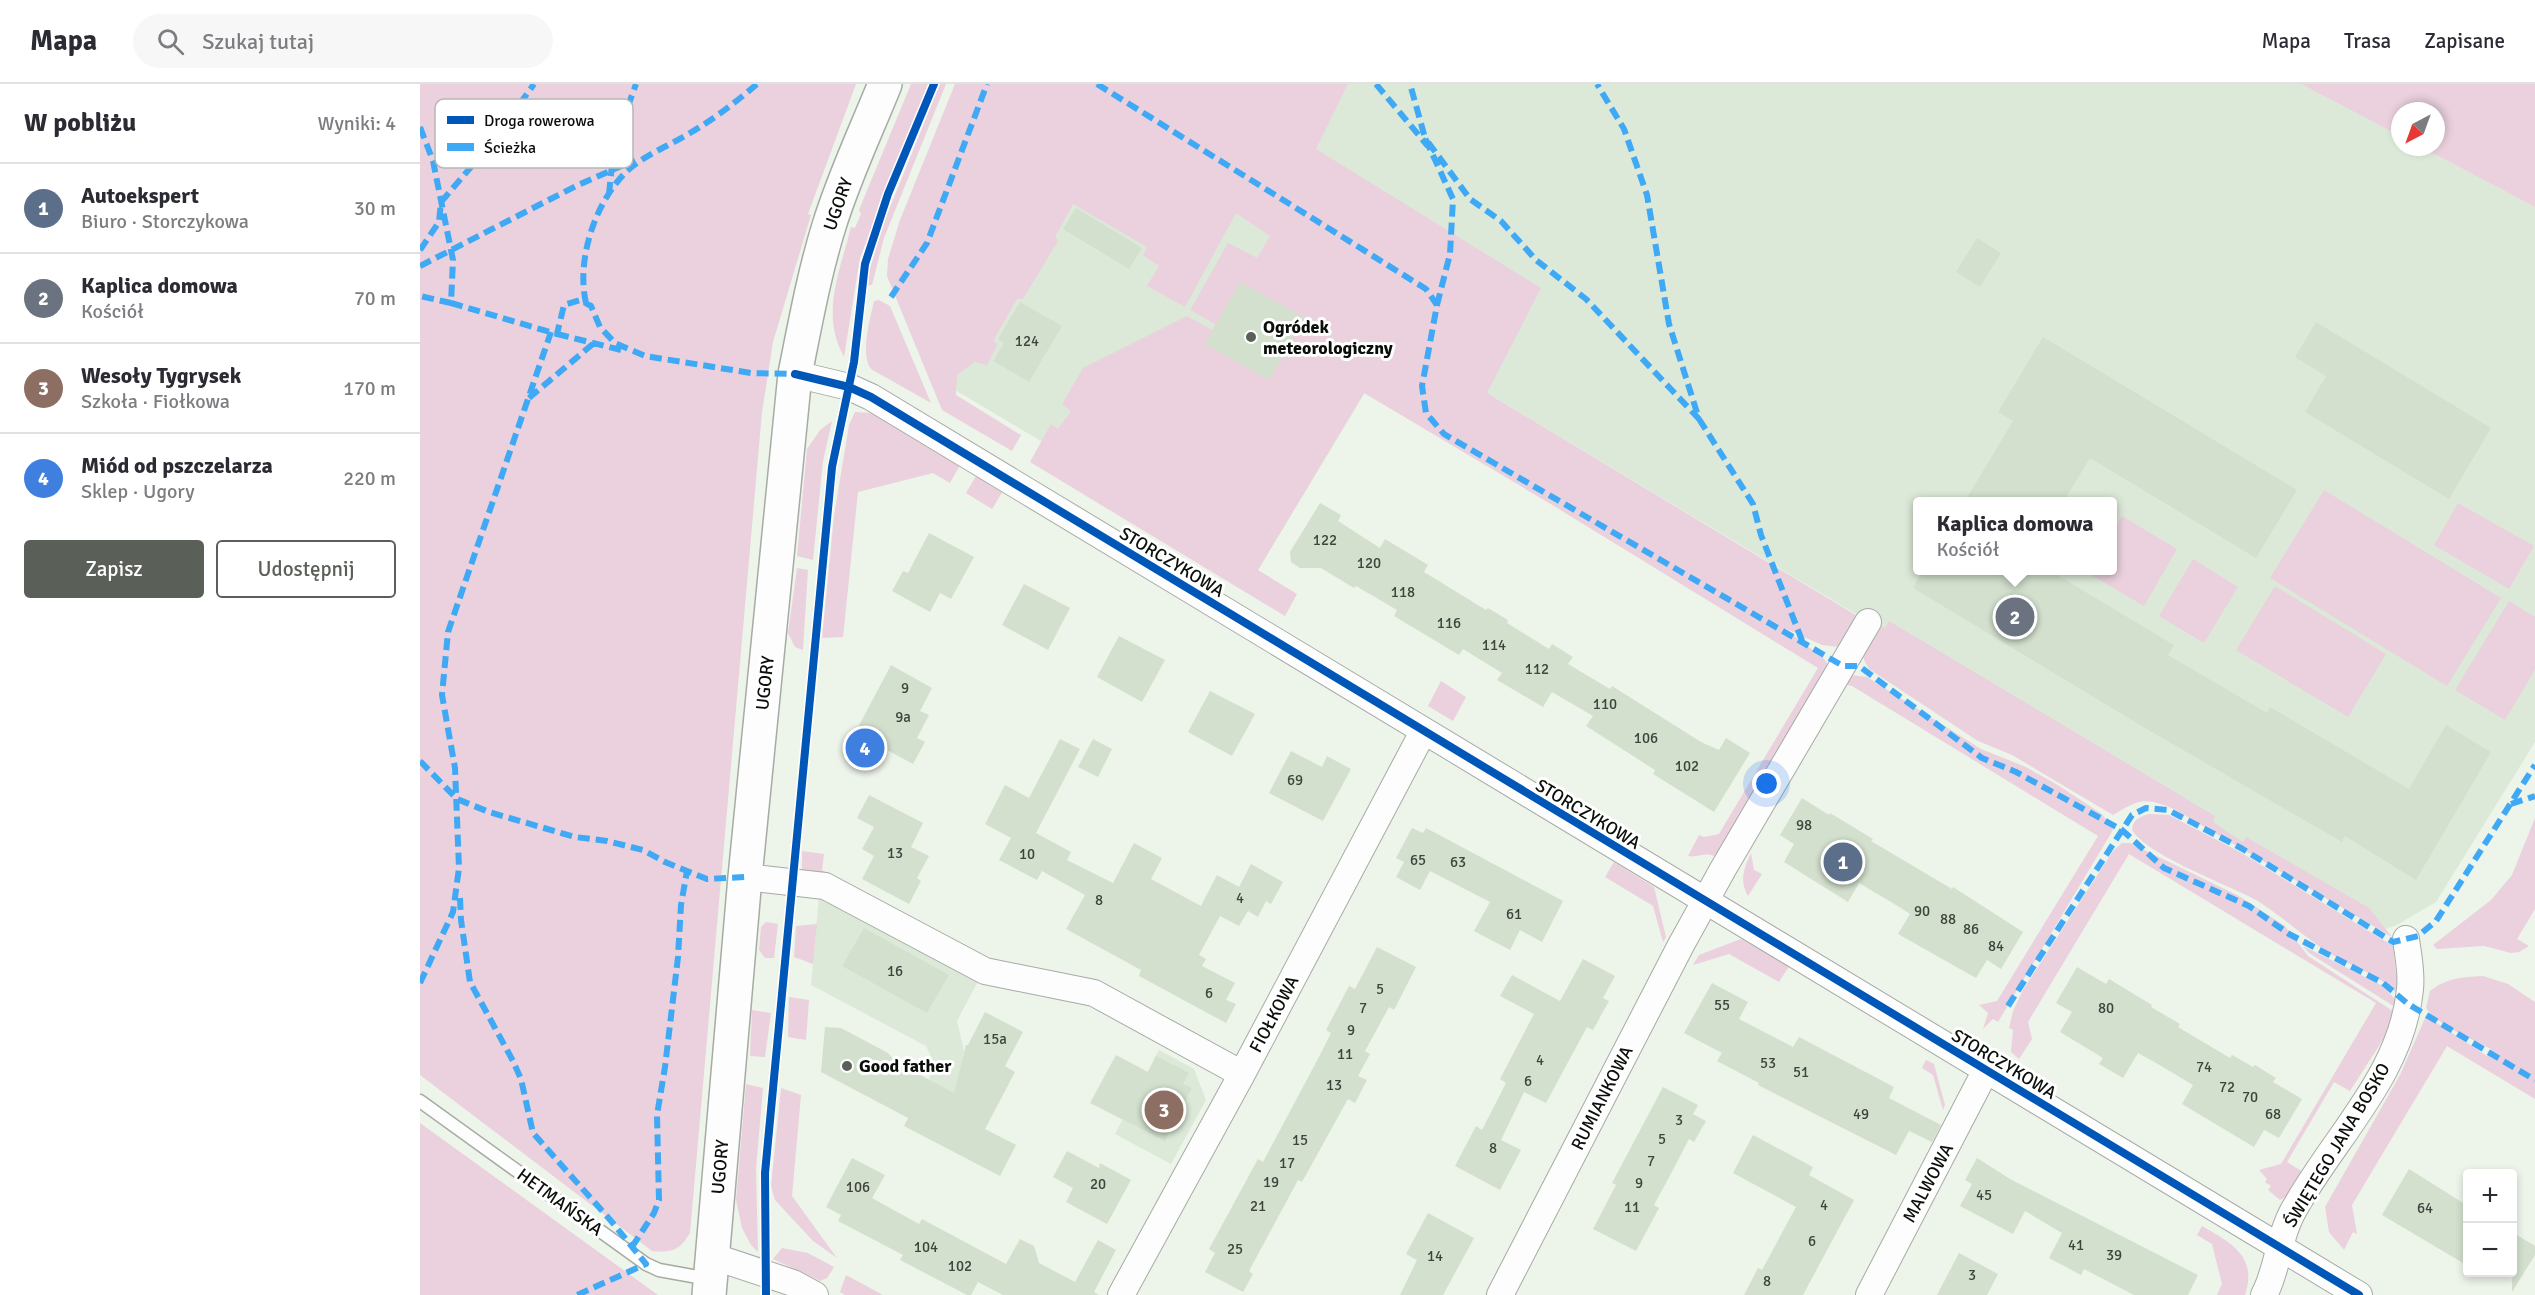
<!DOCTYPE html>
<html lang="pl">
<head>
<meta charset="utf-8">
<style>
	body { margin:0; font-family:Signika,sans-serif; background:#f7f7f7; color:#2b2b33 }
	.controls { position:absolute; right:18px; bottom:18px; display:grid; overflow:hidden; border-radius:6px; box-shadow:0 3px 9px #0003 }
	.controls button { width:54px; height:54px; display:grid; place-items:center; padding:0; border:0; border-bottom:2px solid #e1e1e2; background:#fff; color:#2b2b33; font:30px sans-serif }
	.compass { position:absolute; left:1971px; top:18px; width:54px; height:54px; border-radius:50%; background:#fff; box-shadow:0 3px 9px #0003; rotate:221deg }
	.you { position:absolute; left:1347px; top:700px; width:21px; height:21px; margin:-15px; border:4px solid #fff; border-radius:50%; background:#1a73e8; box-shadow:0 0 0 9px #1a73e833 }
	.badge { display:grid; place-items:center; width:39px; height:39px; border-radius:50%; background:#5a5f58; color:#fff; font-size:20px; font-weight:700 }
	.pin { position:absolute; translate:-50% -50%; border:3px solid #fff; box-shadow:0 2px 6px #0006 }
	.popup { position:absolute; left:1493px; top:413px; width:204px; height:78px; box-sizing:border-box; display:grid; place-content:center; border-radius:6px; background:#fff; filter:drop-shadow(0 2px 4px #0005); font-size:20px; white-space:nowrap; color:#7c7c81 }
	.popup b { font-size:22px; color:#2b2b33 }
	.popup::after { content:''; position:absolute; left:50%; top:100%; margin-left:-12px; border:12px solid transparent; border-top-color:#fff }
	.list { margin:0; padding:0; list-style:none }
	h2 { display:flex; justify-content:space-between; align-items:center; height:78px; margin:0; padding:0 24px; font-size:26px }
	h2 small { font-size:20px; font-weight:400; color:#7c7c81 }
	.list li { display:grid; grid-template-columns:39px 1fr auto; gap:18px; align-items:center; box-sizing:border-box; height:90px; padding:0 24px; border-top:2px solid #e1e1e2 }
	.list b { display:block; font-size:22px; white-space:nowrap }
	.list p { margin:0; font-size:20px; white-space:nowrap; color:#7c7c81 }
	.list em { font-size:20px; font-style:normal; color:#7c7c81 }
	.actions { display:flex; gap:12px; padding:18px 24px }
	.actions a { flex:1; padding:14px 0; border:2px solid #5a5f58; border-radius:6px; text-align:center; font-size:21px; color:#5a5f58 }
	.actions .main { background:#5a5f58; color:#fff }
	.icon { flex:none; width:33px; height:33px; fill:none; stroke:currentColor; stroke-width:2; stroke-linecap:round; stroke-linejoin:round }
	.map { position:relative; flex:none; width:2115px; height:1211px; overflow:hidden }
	header { display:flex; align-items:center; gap:36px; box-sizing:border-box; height:84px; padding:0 30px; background:#fff; border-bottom:2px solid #e1e1e2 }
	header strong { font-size:28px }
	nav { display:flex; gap:33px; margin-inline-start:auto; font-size:21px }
	.search { width:420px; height:54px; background:#f7f7f7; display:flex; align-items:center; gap:15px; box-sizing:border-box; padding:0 21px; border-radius:33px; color:#7c7c81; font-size:22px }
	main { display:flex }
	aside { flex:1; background:#fff }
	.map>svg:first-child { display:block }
	.built { fill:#dce9d8; fill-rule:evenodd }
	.green { fill:#ead1dd }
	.building { fill:#d3e0ce }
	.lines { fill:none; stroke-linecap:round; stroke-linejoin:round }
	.lane-casing { stroke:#a6aba4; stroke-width:15 }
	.street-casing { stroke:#a6aba4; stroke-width:28 }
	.secondary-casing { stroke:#a6aba4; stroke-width:36 }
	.lane { stroke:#fcfdfc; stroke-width:12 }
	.street { stroke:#fcfdfc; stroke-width:26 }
	.secondary { stroke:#fcfdfc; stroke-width:33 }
	.quiet { stroke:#3fa9f5; stroke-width:6; stroke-dasharray:12 6; stroke-linecap:butt }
	.cycleway-casing { stroke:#fff; stroke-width:11 }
	.cycleway { stroke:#0057b8; stroke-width:8 }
	.poi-dot { fill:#5a5f58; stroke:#fff; stroke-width:2 }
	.labels { text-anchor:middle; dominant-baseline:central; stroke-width:6; stroke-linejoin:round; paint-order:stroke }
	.number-label { font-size:15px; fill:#3e443c }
	.street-label { font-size:18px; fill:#0b0f0a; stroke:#fff }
	.poi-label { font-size:18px; font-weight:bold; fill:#0b0f0a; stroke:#fff; text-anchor:start }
	.key { fill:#fff; stroke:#b6b7b6; stroke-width:1.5 }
	.key-label { font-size:16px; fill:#0b0f0a }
</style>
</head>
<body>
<header>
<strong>Mapa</strong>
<div class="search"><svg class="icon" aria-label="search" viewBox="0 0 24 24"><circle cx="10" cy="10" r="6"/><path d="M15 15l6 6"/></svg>Szukaj tutaj</div>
<nav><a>Mapa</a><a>Trasa</a><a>Zapisane</a></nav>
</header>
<main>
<aside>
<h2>W pobliżu<small>Wyniki: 4</small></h2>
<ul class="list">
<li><span class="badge" style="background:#5c6f8a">1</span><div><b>Autoekspert</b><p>Biuro · Storczykowa</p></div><em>30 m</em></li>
<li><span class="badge" style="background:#6b7280">2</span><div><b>Kaplica domowa</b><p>Kościół</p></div><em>70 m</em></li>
<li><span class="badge" style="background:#8d6e63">3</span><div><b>Wesoły Tygrysek</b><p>Szkoła · Fiołkowa</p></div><em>170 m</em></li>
<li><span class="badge" style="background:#3f7fe0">4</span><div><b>Miód od pszczelarza</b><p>Sklep · Ugory</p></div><em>220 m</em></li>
</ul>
<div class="actions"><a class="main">Zapisz</a><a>Udostępnij</a></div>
</aside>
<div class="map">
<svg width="2115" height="1211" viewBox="0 0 2115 1211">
	<rect width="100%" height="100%" fill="#edf4ea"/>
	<path class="built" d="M581,0L999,219L838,486L530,303Z
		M928,0H1881L1980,52V63H2001L2115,123V658L2016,818L1977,841L1963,846L1067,309L895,65ZM1498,418H1692V486H1498Z
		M399,813L558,897L537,937L544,967L537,1011L509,996L514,979L506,962L391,901Z
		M739,966L774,985L786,1016L751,1080L695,1050Z"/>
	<path class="green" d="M0,0H436L388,130L391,131L353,258L342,328L270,1149C260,1166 252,1169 232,1167L0,991Z
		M491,0H508L440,174L424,273C400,230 420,187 431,143L435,144L441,130L439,126Z
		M520,0H526L464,154L452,201H448L446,198L464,138Z
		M535,0H928L896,65L1121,204L1067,309L1439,533L1419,563L1402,561L1364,544L1403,574L1407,579V586L1303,762L1294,772C1284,768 1278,774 1268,772L1279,751L1284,753L1299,750L1398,584L1129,419L944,309L838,486L877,510L865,532L610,378L631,340L638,345L651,327L642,320L663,284L767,232L792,246L795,240L770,226L808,159L837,174L850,152L816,129L765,223L727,202L739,182L723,171L727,163L653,120L635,153L638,157L603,215H597L573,257L578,260L567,281L555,278L537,291L536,311L601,351L592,367L522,326L467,192L468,175L480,136Z
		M1881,0H2115V123L2001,63H2016V27H1980V52Z
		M459,216L470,222L511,319L451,285C440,270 450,235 454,217Z
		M435,328L452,329L465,335L540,381L530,399L513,389L438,408L423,553L402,554L414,432L429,341Z
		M412,337L403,377L393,476L377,472L387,365L400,346Z
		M556,392L583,407L572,425L546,409Z
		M1904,406L2081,514L2027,602L1850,494Z
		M2038,419L2114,462L2089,505L2014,461Z
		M1702,432L1757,465L1724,522L1668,489L1670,487L1692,486L1693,448Z
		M1773,475L1818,503L1784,559L1739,532Z
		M377,484L388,486L383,566L375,563L368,549Z
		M1855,502L1966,570L1928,633L1816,566Z
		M2089,517L2115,533V586L2085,636L2035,606Z
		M1469,537L1795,732L1793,738L1823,758L1826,753L1949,824L1972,853L1754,725C1724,713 1720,715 1693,731L1592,671L1558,657L1449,585C1441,572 1441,568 1449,555L1452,558L1462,542L1465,544Z
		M1430,591L1447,593L1561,665L1606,683L1636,700L1682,730L1693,746L1578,938L1573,935L1563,945L1568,929L1559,921L1577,917L1678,752L1432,602L1424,600Z
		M1021,597L1046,613L1033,637L1008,622Z
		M1729,730L1749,731L1820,768L1973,862L1978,910C1955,888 1936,885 1911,870C1885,854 1862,832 1836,816C1807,800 1728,772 1712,746C1713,735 1719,733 1729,730Z
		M2115,734V825L2097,855L2109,862L2099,868L2091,869L2064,862L2017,865L2013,861L2071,816L2092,791Z
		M1702,759H1710L1819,812L1865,842L1888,872L1976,929L1971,943L1930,1007L1914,998L1867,1078L1883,1088L1869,1111L1860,1116L1848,1106L1851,1102L1845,1098L1847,1095L1839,1086L1861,1080L1956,919L1709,770L1608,938L1612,955L1599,975L1591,968L1593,946L1589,944L1593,927L1603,906L1693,767Z
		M382,767L404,770L402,786L434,803L418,797L382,789Z
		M1331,769L1334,786L1342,790L1328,812C1319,797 1324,784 1331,769Z
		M1194,778L1234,803L1246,853L1243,858L1233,822L1185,793Z
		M346,838L358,840L354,874H345L339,866L341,843Z
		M397,840L393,880L374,873L376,842Z
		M1321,855L1370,881L1359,898L1309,870L1273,881L1279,871Z
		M1883,862L1961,901L1975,915V923L1889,869Z
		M2063,892L2088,900L2115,918V1015L2027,962L1932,1121L1937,1150L1933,1148L1924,1166L1909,1148L1905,1123L1980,991L2006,932L2067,972L2071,965L2031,945L2013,933L2006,924L2010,907C2027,894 2042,893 2063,892Z
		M369,913L389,916L386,956L368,953Z
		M332,926L351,929L345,973L330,972Z
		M1506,976L1514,980L1525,1021L1523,1026L1513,991L1502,984Z
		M326,1000L343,1004L336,1085L338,1168L331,1161L322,1144L316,1116Z
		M361,1004L381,1011L372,1112L417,1174L393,1157L355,1116L351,1102Z
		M0,1039L238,1211H0Z
		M1782,1142C1811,1159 1838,1172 1825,1211H1797L1802,1200L1792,1160L1777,1151Z
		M362,1164L388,1169L414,1183L407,1194L400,1197L353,1175Z
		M426,1191L463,1211H425L420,1208Z"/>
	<path class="building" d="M656,124L722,164L709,185L643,145Z
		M1557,154L1581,169L1560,203L1536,188Z
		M820,198L885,234L849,296L785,260Z
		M600,218L642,242L609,298L573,277L584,259L578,255Z
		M1896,238L2071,344L2029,415L1885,328L1906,292L1875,273Z
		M1623,253L1877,406L1836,474L1670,374L1644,417H1545L1593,337L1578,328Z
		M900,419L921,431L918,437L960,464L965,455L1008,481L1004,488L1066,526L1068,524L1088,536L1087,539L1129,565L1132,560L1153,573L1148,580L1190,605L1192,602L1281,658L1299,666L1306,654L1330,669L1294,728L1233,690L1235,686L1166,642L1173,632L1132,608L1123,623L1077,596L1082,589L1043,565L1039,571L974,532L977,526L936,502L934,504L901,484H880L871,478L870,468Z
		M509,449L554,473L531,515L520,509L510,528L472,507L483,487L488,489Z
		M1503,486H1629L1754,561L1748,571L1847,629L1850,623L1989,705L2026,641L2071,668L1996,796L1925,752L1922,758L1725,644L1493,504Z
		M604,500L650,524L628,566L582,541Z
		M699,552L745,576L722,618L677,593Z
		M471,581L512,604L500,627L509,631L497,654L505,658L493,680L435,649Z
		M790,607L835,630L812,672L768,648Z
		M640,655L660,665L616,749L651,768L647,776L693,799L714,759L742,774L731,795L781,822L797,791L819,803L831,780L863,798L851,820L846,817L838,833L828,827L819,842L800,832L779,871L786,875L782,882L815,899L806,916L816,920L806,939L719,892L721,886L646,845L665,811L622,787L617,796L579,776L591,754L565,740L585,701L609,714Z
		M673,655L692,665L678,693L658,683Z
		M871,667L902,683L907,672L931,685L903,737L849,709Z
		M449,711L503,739L491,763L509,772L497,794L501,797L489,820L442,795L454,772L442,765L454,743L437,734Z
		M1382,714L1409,731L1410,729L1453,755L1451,757L1532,805L1533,803L1603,848L1581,885L1567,876L1556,894L1478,850L1490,830L1481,824L1439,799L1428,818L1364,778L1374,760L1360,751Z
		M992,744L1003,749L1006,744L1143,817L1122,858L1100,846L1090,866L1054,847L1070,818L1010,787L1000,806L976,793L984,778L976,774Z
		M444,844L529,891L507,929L422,882Z
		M957,863L996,883L974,926L969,923L945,967L950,970L938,992L947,996L935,1019L928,1015L882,1098L878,1096L829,1187L833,1190L823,1208L785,1188L795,1169L789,1165L838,1075L843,1078L900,971L911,949L906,946L929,902L935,905Z
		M1163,875L1195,892L1183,914L1189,917L1173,946L1167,943L1126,1019L1104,1008L1081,1056L1101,1066L1080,1106L1035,1082L1056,1042L1062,1046L1086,999L1080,995L1114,930L1080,912L1092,891L1140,917Z
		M1657,883L1686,900L1689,895L1732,921L1731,923L1760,940L1758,943L1810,974L1812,971L1833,983L1835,981L1856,994L1853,998L1882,1015L1859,1054L1844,1046L1834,1063L1762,1020L1773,1001L1736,979L1718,969L1703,994L1679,980L1683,974L1640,948L1652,928L1636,919Z
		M1292,899L1328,918L1319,935L1373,963L1379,953L1474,1003L1469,1014L1521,1041L1512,1058L1489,1047L1476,1071L1338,1001L1339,999L1297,977L1302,969L1264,949Z
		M565,928L603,948L585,982L595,988L565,1045L596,1061L580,1092L484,1042L488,1034L401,988L405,943L421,944L468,969L476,978L534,1009L546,961H548Z
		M696,971L728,988L736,972L769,989L763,1000L772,1004L745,1057L670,1019Z
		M1243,1003L1278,1021L1273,1030L1286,1037L1274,1058L1269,1055L1246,1099L1234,1121L1239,1124L1216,1167L1173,1145L1196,1101L1192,1099Z
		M1333,1051L1393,1083L1389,1091L1434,1116L1383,1211H1324L1338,1184L1342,1186L1376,1123L1313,1089Z
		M647,1067L679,1084L680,1079L711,1096L687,1140L646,1118L653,1104L633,1093Z
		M432,1074L465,1091L452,1114L499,1140L502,1135L586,1180L600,1155L614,1162L619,1179L655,1198L678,1156L696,1166L674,1208L679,1211H583L558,1198L551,1211H547L480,1176L483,1171L418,1137L421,1131L406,1123Z
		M1557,1074L1590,1095L1778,1191L1768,1211H1714L1664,1185L1661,1191L1629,1174L1642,1149L1605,1127L1593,1150L1540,1122L1552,1100L1545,1096Z
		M1989,1085L2048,1122V1182L1962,1131Z
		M1008,1129L1054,1154L1023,1211H980L997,1176L986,1170Z
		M2092,1148L2115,1162V1171L2092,1208Z
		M1539,1169L1578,1190L1567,1211H1517Z"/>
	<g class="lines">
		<g class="lane-casing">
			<path id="lane" d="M0,1017L226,1180L239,1186L289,1195"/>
		</g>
		<g class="street-casing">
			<path id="street" d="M375,290L429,303L451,313L1939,1211
				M325,793L405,802L565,887L674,909L822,990
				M292,1172L373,1199L395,1211
				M701,1211L822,990L1003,648
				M1080,1211L1261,861L1303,785L1448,538
				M1449,1211L1566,986
				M1844,1211C1858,1185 1858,1155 1872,1129C1911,1056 1982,992 1990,905C1992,888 1988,871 1986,855"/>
		</g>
		<g class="secondary-casing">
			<path id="secondary" d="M289,1211L325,793L375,290C385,241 394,190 409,142C424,93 446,47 465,0"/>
		</g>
		<use href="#lane" class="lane"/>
		<use href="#street" class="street"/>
		<use href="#secondary" class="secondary"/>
		<path class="quiet" d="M677,0L1006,205L1017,221L1002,302L1006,329L1024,350L1423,582H1439L1562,674L1596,688L1702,746L1744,784L1829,822L1869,850L1963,899L1988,920L2115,996
			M956,0L1007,61L990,0
			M0,43L13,77L33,176L31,219L0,212
			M189,110L194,61L216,0
			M0,166L19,138L21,118L74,56L114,0
			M0,182L156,102L215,76
			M471,213L507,159L567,0
			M31,219L137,250L144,221L160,216L171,222L180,243L195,259L225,272L331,289L375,290
			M166,219C156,176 175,118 207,87C226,70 249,62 270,49C294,35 316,18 337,0
			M1017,221L1030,170L1033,115L1005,54L1050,115L1081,137L1116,176L1166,215L1279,335L1249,240L1227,111L1204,45L1177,0
			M137,250L201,266
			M109,314L174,259
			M1279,335L1333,420L1341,451L1383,559
			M0,677L37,715L69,728L155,753L187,757L223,766L245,778L287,795L325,793
			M2091,720L2115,712
			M40,814L41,836L50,898L93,977L101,995L113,1049L192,1138L226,1180L157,1211
			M0,899L33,828L39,784L35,684L22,611L28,548L131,248
			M1588,922L1712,731L1726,724L1748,726L1821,764L1973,858L1998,852L2016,837L2115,681
			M212,1163L234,1129L239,1116L237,1031L245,983L258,873L261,821L267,787"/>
		<g class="cycleway-casing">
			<path id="cycleway" d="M375,290L429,303L451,313L1939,1211
				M346,1211L345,1089L412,383L434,278L445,180L468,110L514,0"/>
		</g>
		<use href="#cycleway" class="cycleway"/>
	</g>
	<g class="poi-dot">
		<circle cx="831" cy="253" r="6"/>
		<circle cx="427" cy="982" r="6"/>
	</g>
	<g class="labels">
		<g class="number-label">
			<text x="607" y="257">124</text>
			<text x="905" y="456">122</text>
			<text x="949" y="479">120</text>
			<text x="983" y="508">118</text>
			<text x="1029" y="539">116</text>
			<text x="1074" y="561">114</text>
			<text x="1117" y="585">112</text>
			<text x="485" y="604">9</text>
			<text x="1185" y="620">110</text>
			<text x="483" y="633">9a</text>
			<text x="1226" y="654">106</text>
			<text x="1267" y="682">102</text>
			<text x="875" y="696">69</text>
			<text x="1384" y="741">98</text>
			<text x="475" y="769">13</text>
			<text x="607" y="770">10</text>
			<text x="998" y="776">65</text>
			<text x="1038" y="778">63</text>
			<text x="820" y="814">4</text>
			<text x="679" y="816">8</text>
			<text x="1502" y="827">90</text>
			<text x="1094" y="830">61</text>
			<text x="1528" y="835">88</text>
			<text x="1551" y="845">86</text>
			<text x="1576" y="862">84</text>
			<text x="475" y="887">16</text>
			<text x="960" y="905">5</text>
			<text x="789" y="909">6</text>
			<text x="1302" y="921">55</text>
			<text x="943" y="924">7</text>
			<text x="1686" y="924">80</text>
			<text x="931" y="946">9</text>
			<text x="575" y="955">15a</text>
			<text x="925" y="970">11</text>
			<text x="1120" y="976">4</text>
			<text x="1348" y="979">53</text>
			<text x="1784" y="983">74</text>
			<text x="1381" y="988">51</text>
			<text x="1108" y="997">6</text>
			<text x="914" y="1001">13</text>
			<text x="1807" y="1003">72</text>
			<text x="1830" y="1013">70</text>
			<text x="1441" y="1030">49</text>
			<text x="1853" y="1030">68</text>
			<text x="1259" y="1036">3</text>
			<text x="1242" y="1055">5</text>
			<text x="880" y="1056">15</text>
			<text x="1073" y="1064">8</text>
			<text x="1231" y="1077">7</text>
			<text x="867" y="1079">17</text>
			<text x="851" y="1098">19</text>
			<text x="1219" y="1099">9</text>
			<text x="678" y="1100">20</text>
			<text x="438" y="1103">106</text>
			<text x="1564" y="1111">45</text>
			<text x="1404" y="1121">4</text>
			<text x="838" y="1122">21</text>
			<text x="1212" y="1123">11</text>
			<text x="2005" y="1124">64</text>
			<text x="1392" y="1157">6</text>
			<text x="1656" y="1161">41</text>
			<text x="506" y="1163">104</text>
			<text x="815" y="1165">25</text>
			<text x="1694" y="1171">39</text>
			<text x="1015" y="1172">14</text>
			<text x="540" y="1182">102</text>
			<text x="1552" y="1191">3</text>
			<text x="1347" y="1197">8</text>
		</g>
		<g class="street-label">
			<text transform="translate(418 120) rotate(-71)">UGORY</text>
			<text transform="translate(752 478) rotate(31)">STORCZYKOWA</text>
			<text transform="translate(345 599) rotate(-84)">UGORY</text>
			<text transform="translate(1168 730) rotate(31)">STORCZYKOWA</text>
			<text transform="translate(854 930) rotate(-62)">FIOŁKOWA</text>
			<text transform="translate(1584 980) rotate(31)">STORCZYKOWA</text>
			<text transform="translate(1182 1014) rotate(-63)">RUMIANKOWA</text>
			<text transform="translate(1917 1061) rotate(-59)">ŚWIĘTEGO JANA BOSKO</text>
			<text transform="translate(300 1083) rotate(-85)">UGORY</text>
			<text transform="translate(1508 1099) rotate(-62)">MALWOWA</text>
			<text transform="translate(140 1118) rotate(36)">HETMAŃSKA</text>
		</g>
		<g class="poi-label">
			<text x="843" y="243">Ogródek<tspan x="843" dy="21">meteorologiczny</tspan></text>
			<text x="439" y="982">Good father</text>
		</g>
	</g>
	<rect x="15" y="15" width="198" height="69" rx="9" class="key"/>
	<rect x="27" y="32" width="27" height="8" fill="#0057b8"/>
	<rect x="27" y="59" width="27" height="8" fill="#3fa9f5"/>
	<g class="key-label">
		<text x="64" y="42">Droga rowerowa</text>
		<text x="64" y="69">Ścieżka</text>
	</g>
</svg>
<div class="controls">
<button>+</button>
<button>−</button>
</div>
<svg class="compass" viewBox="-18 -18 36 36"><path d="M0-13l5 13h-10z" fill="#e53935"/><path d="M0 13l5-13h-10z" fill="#7c7c81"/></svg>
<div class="you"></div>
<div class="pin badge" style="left:1423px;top:778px;background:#5c6f8a">1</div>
<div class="pin badge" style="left:1595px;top:533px;background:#6b7280">2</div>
<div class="popup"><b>Kaplica domowa</b>Kościół</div>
<div class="pin badge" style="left:744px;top:1026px;background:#8d6e63">3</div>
<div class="pin badge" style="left:445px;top:664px;background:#3f7fe0">4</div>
</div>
</main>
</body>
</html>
